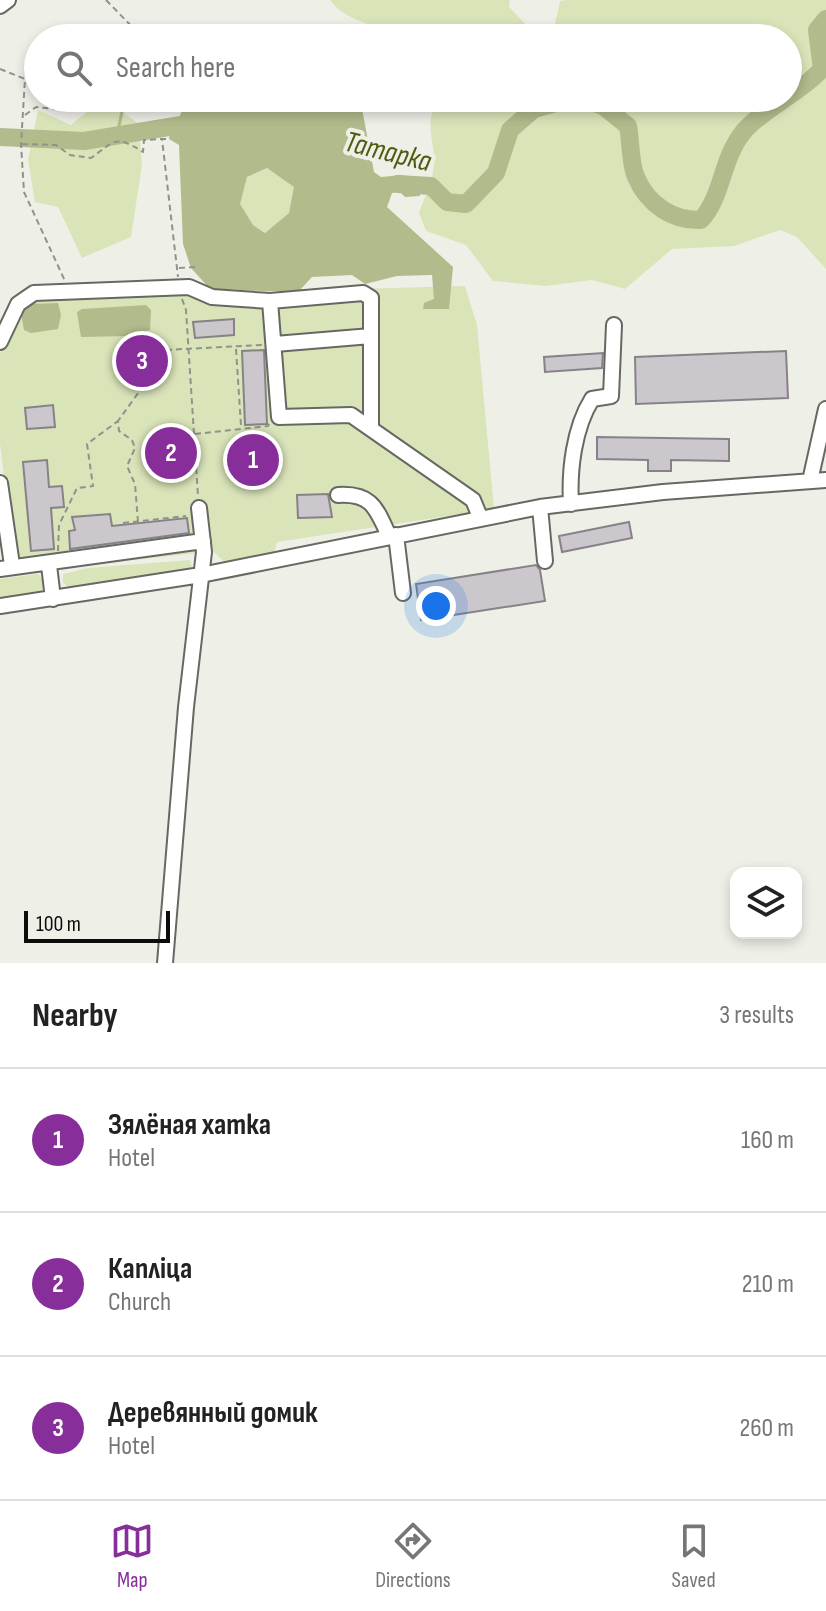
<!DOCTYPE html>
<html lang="en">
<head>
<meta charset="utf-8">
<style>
	body { margin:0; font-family:"Sofia Sans Condensed",sans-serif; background:#f6f6f6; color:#222 }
	.controls { position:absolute; right:24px; bottom:24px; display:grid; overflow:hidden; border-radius:16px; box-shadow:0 4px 12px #0003 }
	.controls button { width:72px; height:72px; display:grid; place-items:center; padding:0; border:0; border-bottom:2px solid #e0e0e0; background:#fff; color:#222; font:40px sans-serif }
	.scale { position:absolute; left:24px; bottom:20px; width:146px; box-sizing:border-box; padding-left:8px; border:4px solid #0c0d0a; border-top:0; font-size:22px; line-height:28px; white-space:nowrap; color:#0c0d0a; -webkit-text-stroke:6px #eef0e8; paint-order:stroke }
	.you { position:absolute; left:436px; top:606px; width:28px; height:28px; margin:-20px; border:6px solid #fff; border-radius:50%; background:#1a73e8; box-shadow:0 0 0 12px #1a73e833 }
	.badge { display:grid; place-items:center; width:52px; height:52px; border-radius:50%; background:#872e9b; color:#fff; font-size:26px; font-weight:700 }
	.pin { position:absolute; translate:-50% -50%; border:4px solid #fff; box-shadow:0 2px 8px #0006 }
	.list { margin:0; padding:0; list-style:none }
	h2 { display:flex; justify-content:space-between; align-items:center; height:104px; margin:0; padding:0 32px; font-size:34px }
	h2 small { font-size:26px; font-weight:400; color:#767676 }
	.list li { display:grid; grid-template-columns:52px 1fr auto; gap:24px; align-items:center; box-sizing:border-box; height:144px; padding:0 32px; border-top:2px solid #e0e0e0 }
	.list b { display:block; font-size:30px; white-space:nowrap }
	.list p { margin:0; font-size:26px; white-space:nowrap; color:#767676 }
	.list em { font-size:26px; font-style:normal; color:#767676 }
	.icon { flex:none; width:44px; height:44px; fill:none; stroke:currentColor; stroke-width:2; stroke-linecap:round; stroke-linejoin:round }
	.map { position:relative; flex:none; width:826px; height:963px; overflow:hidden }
	.search { position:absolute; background:#fff; box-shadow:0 4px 12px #0003; left:24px; right:24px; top:24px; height:88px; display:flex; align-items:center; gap:20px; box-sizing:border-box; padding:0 28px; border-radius:44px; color:#767676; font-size:30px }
	.sheet { height:536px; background:#fff }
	nav { display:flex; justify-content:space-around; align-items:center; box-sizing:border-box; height:112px; border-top:2px solid #e0e0e0; background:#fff; font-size:22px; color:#767676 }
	nav a { display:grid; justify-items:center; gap:4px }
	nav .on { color:#872e9b }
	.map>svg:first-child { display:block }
	.green { fill:#dae4b9 }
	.water { fill:#b1bb8c; fill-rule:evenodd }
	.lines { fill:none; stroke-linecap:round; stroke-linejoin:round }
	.stream { stroke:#b1bb8c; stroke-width:3 }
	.river { stroke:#b1bb8c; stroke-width:18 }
	.building { fill:#ccc7cd; stroke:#878288; stroke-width:2 }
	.minor-casing { stroke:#676862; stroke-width:18 }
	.path { stroke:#90928c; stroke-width:2; stroke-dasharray:6 4; stroke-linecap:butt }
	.minor { stroke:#fff; stroke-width:14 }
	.labels { text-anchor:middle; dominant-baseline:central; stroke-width:8; stroke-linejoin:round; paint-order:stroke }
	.water-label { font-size:30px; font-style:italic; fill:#505b12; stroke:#eef0e8 }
</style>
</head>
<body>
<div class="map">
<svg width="826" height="963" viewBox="0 0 826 963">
	<rect width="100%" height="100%" fill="#eef0e8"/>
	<path class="green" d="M330,0H510L509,7L539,38H398C375,22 348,24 330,0Z
		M567,0H826V269L797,237L780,230L734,246L672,249L625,289L592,280L546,286L493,281L466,245L426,231L419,213C424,198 433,181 434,164C435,139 422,121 440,98H788V38H565L555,24L560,1Z
		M103,98L139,124L142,165L131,237L82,258L58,207L35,202L28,160L38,110L71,125Z
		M267,168L295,187L289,213L265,233L253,225L239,204L247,177Z
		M465,286L477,325L494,509L277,542L274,553L225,563L213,551L38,571L14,557L0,444V353C13,337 14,317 28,301L180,294L261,298L318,290Z
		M190,560L192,566C157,591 108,575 72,591L63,582V574L88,568Z
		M38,574L44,581L42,591L27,597H0V579Z"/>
	<path class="water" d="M187,98H360L374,172L381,177L402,175L420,180V196L405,197L400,192L392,193L387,207L453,267L449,309H423L424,303L434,299L432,275L397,276L365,284L352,275L312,277L300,290C269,293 242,289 210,289L191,268L183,244L179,145L169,139L172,121L179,118ZM267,168L294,187L289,213L265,233L253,225L240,204L247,177Z
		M58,303L61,315L58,329L31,333L24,330L21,313L29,304Z
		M146,305L151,310L150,330L128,336L81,337L77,312L82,309Z"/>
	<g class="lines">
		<path class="stream" d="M117,135L125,98"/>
		<path class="river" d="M579,98L603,106L628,126C631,142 630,164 636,177C648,205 673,221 701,220C723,196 721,159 744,131C763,109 800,93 822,69L817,30L826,19
			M0,137L84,141L193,123
			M398,184L431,186L447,202L466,204L496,173L510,130L534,109L574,98"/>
	</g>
	<path class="building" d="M234,319V335L195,338L193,322Z
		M264,350L267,424L245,425L242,351Z
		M786,351L788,398L636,404L635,357Z
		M603,353L602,368L545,372L544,357Z
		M53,405L55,427L27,429L25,408Z
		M597,437L729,439V461L671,460V471H648V460L597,459Z
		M47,460L49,487L62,486L64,507L51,508L54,549L31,551L23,462Z
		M328,494L332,517L298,518L297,495Z
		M110,514L112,526L187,518L189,533L70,549L69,531L75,530L72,517Z
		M629,522L632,538L562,552L559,536Z
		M536,565L540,570L545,601L421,620L416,584Z"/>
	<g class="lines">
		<g class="minor-casing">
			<path id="minor" d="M0,6L8,0
				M270,301L363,293L371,298V336L275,344
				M371,336V429
				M0,342L18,304L34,293L189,287L212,297L270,301L279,417L351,415L473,500L480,517
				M810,481L826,409
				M0,483L12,565
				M338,495C372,493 376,508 389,536
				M571,504C569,470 574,428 592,399L611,396L614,325
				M540,507L545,561
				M396,535L403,593
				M49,565L53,599
				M0,569L203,541
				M0,606L201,575L540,507L663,492L826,480
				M165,963L186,707L204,552L199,508"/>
		</g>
		<path class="path" d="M106,0L143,38
			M0,69L25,79L21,144L24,192L65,281
			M25,115L36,107L56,109
			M166,139H162L178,277
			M22,144L56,145L70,155L91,158C115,141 114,134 143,152L144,140L162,139
			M179,268L195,267
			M182,299L186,310L198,496
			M236,349L241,426
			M126,352L262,345
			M195,434L268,426L270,422
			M138,522L135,484L127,466L135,448L132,440L119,431L118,421L154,371L152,351
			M123,523L186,516
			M58,551L59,525L77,488L93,486L87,444L118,421"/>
		<use href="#minor" class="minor"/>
	</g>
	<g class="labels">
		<g class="water-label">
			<text transform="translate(388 152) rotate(14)">Татарка</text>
		</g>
	</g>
</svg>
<div class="controls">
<button><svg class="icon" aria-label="layers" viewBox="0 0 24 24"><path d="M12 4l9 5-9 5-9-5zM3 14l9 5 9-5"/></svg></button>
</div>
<div class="scale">100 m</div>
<div class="you"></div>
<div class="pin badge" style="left:253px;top:460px">1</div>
<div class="pin badge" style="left:171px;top:453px">2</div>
<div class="pin badge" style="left:142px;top:361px">3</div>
<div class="search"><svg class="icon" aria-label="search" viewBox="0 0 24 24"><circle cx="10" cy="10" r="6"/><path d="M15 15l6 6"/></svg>Search here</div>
</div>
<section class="sheet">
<h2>Nearby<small>3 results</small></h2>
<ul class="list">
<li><span class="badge">1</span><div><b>Зялёная хатка</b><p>Hotel</p></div><em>160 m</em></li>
<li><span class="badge">2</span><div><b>Капліца</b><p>Church</p></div><em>210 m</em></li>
<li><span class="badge">3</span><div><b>Деревянный домик</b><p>Hotel</p></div><em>260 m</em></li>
</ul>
</section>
<nav>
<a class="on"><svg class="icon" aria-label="map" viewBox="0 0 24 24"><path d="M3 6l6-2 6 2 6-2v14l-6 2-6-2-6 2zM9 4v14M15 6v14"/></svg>Map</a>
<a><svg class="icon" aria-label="directions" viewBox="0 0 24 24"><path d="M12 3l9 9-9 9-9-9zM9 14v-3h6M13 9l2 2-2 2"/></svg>Directions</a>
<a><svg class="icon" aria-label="saved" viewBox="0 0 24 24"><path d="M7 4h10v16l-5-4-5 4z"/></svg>Saved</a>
</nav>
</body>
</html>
